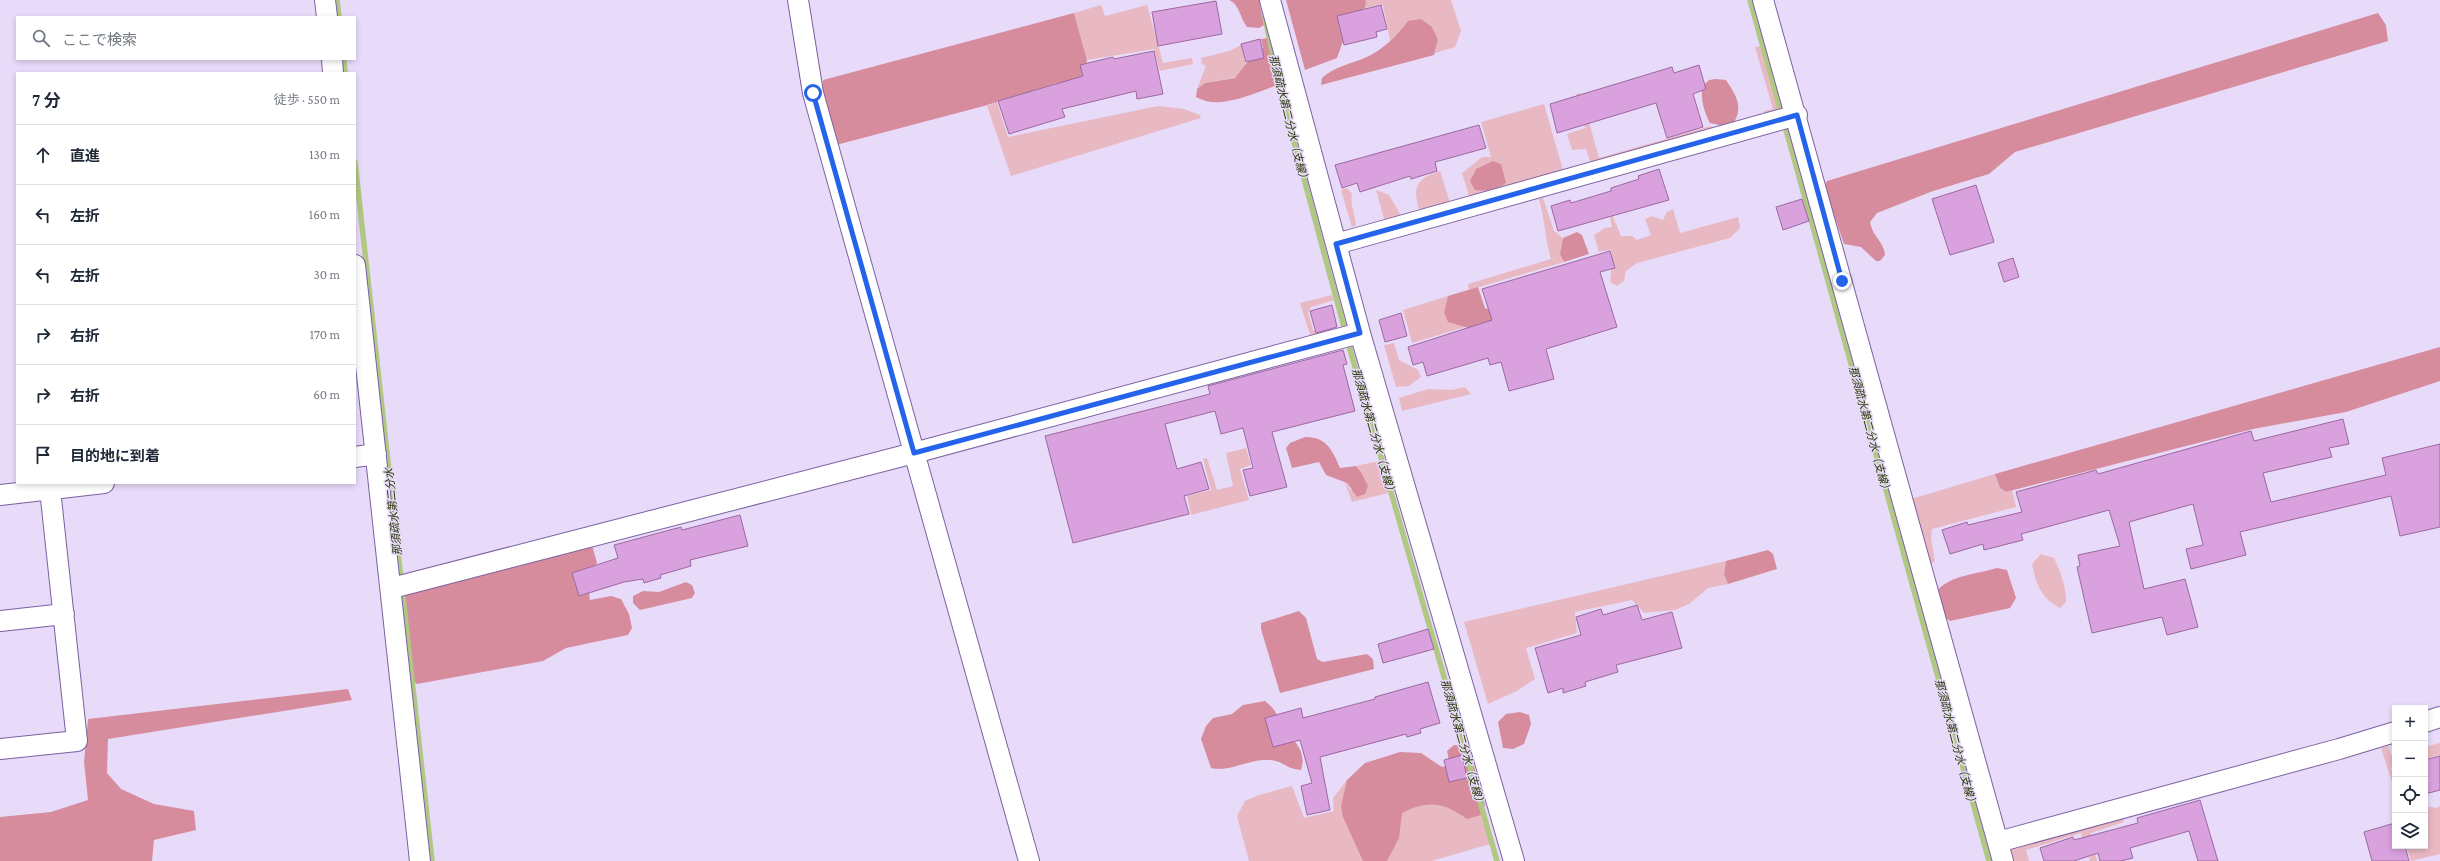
<!DOCTYPE html>
<html lang="ja">
<head>
<meta charset="utf-8">
<style>
	body { margin:0; font-family:"Crimson Pro","Noto Sans JP",serif; background:#f2f2f3; color:#1f2937 }
	.controls { position:absolute; right:12px; bottom:12px; display:grid; overflow:hidden; border-radius:0px; box-shadow:0 2px 6px #0003 }
	.controls button { width:36px; height:36px; display:grid; place-items:center; padding:0; border:0; border-bottom:1px solid #e0e1e3; background:#fff; color:#1f2937; font:20px sans-serif }
	.stop { position:absolute; width:12px; height:12px; margin:-9px; border:3px solid #2563eb; border-radius:50%; background:#fff }
	.stop.end { background:#2563eb; border-color:#fff; box-shadow:0 1px 4px #0008 }
	.list { margin:0; padding:0; list-style:none }
	h2 { display:flex; justify-content:space-between; align-items:center; height:52px; margin:0; padding:0 16px; font-size:17px }
	h2 small { font-size:13px; font-weight:400; color:#747a83 }
	.list li { display:grid; grid-template-columns:26px 1fr auto; gap:12px; align-items:center; box-sizing:border-box; height:60px; padding:0 16px; border-top:1px solid #e0e1e3 }
	.list b { display:block; font-size:15px; white-space:nowrap }
	.list em { font-size:13px; font-style:normal; color:#747a83 }
	.icon { flex:none; width:22px; height:22px; fill:none; stroke:currentColor; stroke-width:2; stroke-linecap:round; stroke-linejoin:round }
	.map { position:relative; flex:none; width:2440px; height:861px; overflow:hidden }
	.search { position:absolute; background:#fff; box-shadow:0 2px 6px #0003; left:16px; top:16px; width:340px; height:44px; display:flex; align-items:center; gap:10px; box-sizing:border-box; padding:0 14px; border-radius:0px; color:#747a83; font-size:15px }
	.panel { position:absolute; background:#fff; box-shadow:0 2px 6px #0003; left:16px; top:72px; width:340px; height:412px; border-radius:0px }
	.map>svg:first-child { display:block }
	.green { fill:#e9b9c3 }
	.forest { fill:#d78c9e }
	.lines { fill:none; stroke-linecap:round; stroke-linejoin:round }
	.stream { stroke:#b1c884; stroke-width:5.5 }
	.building { fill:#d9a1de; stroke:#9c68a1 }
	.minor-casing { stroke:#7d60a2; stroke-width:22 }
	.minor { stroke:#fff; stroke-width:20 }
	.route { stroke:#2563eb; stroke-width:5 }
	.labels { text-anchor:middle; dominant-baseline:central; stroke-width:3; stroke-linejoin:round; paint-order:stroke }
	.water-label { font-size:11px; font-style:italic; fill:#283501; stroke:#e7dbf9 }
</style>
</head>
<body>
<div class="map">
<svg width="2440" height="861" viewBox="0 0 2440 861">
	<rect width="100%" height="100%" fill="#e7dbf9"/>
	<path class="green" d="M1365,0H1451L1461,31L1455,47L1435,53L1438,40L1408,21L1399,34L1390,40L1383,6L1380,4L1365,8Z
		M1101,5L1105,16L1147,5L1163,63L1192,58L1193,64L1160,71L1154,49L1087,60L1074,13Z
		M1241,45L1246,64L1237,77L1205,83L1197,89L1206,66L1202,64L1201,58L1229,51Z
		M1760,46L1778,109L1765,115L1764,111L1773,109L1755,47Z
		M1581,93L1599,158L1711,126L1712,131L1591,164L1586,149L1572,150L1567,134L1585,128L1576,94Z
		M997,102L1008,137L1158,106L1184,109L1200,115L1201,118L1011,176L987,106Z
		M1544,104L1563,170L1474,197L1469,196L1462,173L1482,157H1491L1481,122Z
		M1440,171L1450,203L1420,212C1412,188 1415,179 1440,171Z
		M1347,188L1352,194C1350,205 1355,213 1356,225L1352,227L1341,190Z
		M1376,190L1389,195L1402,217L1385,222Z
		M1543,198L1554,231L1563,238L1560,254L1564,262L1469,290L1468,284L1551,259C1545,239 1545,220 1539,199Z
		M1673,209L1680,233L1738,217L1740,228L1730,238L1637,263L1626,271L1624,281L1617,286L1610,282L1612,261L1611,250L1599,252L1594,235L1605,228L1612,227L1610,219L1612,214L1621,236H1632L1637,240L1651,235L1645,219L1652,216L1663,220L1667,212Z
		M1332,295L1334,300L1311,307L1308,312L1313,330L1318,333L1341,327L1342,332L1311,338L1300,303Z
		M1448,296L1444,312L1465,327L1412,343L1403,310Z
		M1394,343L1399,360L1418,370L1421,377L1409,386L1396,387L1384,345Z
		M1465,387L1471,394L1402,411L1399,398L1428,389L1452,390Z
		M1246,448L1251,465L1240,469L1249,500L1191,515L1187,496L1211,490L1203,459L1207,458L1217,490L1233,486L1226,453Z
		M1379,461L1388,493L1352,502L1344,480L1351,491L1361,472L1356,466Z
		M1995,474L2000,488L2006,492L2012,490L2016,507L1932,529L1931,539L1935,561L1931,564L1928,562L1911,499Z
		M2041,554L2054,558C2061,573 2066,586 2066,602L2060,608C2041,598 2036,584 2032,564Z
		M1726,561L1724,574L1728,584L1708,588L1689,604L1675,610L1644,613L1632,600L1575,612L1577,633L1526,648L1535,679L1517,691L1488,704L1464,622Z
		M2440,743V755L2425,759V747Z
		M2388,746L2395,765L2391,768L2395,780V791L2381,748Z
		M1347,780L1359,822L1474,791L1490,844L1432,861H1249L1237,816L1245,801L1259,795L1292,786L1304,818L1334,811L1333,798Z
		M2425,806L2437,808L2440,806V854L2411,861L2406,846H2425Z
		M2122,815L2124,822L2091,833L2097,861H2090L2081,833L2026,850L2029,861H2012L2010,851L2014,846Z"/>
	<path class="forest" d="M1229,0H1259L1264,25L1259,28L1247,27C1240,18 1240,5 1229,0Z
		M1286,0H1365L1366,1L1365,8L1352,16L1337,58L1305,70Z
		M1074,13L1087,60L1085,82L1065,95L1057,83L984,106L836,145L822,89L823,80Z
		M2378,13L2386,25L2388,41L2015,152L1989,174L1933,191L1877,213L1870,222C1873,238 1884,241 1885,255L1880,261H1876L1861,247L1844,244L1824,186L1827,181Z
		M1421,19L1432,27L1438,40L1434,55L1321,85L1322,78C1335,66 1351,64 1367,57C1382,50 1398,35 1408,21Z
		M1268,38L1278,85C1254,93 1220,111 1196,97L1197,89L1205,83L1235,78L1246,64L1263,48L1261,39Z
		M1716,79L1726,80C1736,95 1744,107 1733,124L1724,126L1710,123C1704,111 1701,101 1702,87L1709,80Z
		M1493,161L1501,164L1506,183C1498,189 1485,192 1475,190L1470,181L1476,169Z
		M1577,232L1582,235L1589,254L1564,262L1560,254L1563,238Z
		M1478,287L1485,308L1496,311L1501,324L1472,329L1448,322L1444,312L1448,296Z
		M2440,347V381L2346,412L2253,429L2006,492L2000,488L1995,474Z
		M1305,437C1326,436 1333,451 1340,468L1356,466L1361,472L1368,486L1365,494L1357,497L1347,483L1326,475L1319,462L1292,468L1286,448L1290,443Z
		M592,545L597,563L587,576L590,600L611,596L621,599L629,614L632,628L628,635L566,648L543,661L417,684L408,675L399,595Z
		M1768,550L1773,554L1777,569L1728,584L1724,574L1726,561Z
		M1997,568L2007,570L2016,598L2010,608L1950,621L1941,614L1936,592C1949,575 1978,574 1997,568Z
		M686,582L692,585L695,593L692,598L640,610L633,603V596L643,591L659,592Z
		M1299,611L1306,618L1317,659L1323,662L1367,654L1373,659L1374,669L1280,693L1261,629V623Z
		M348,689L352,700L108,739L107,773L121,789L154,804L194,811L196,830L154,840L152,861H0V817L51,812L88,800L84,762L88,719Z
		M1265,701C1279,712 1276,717 1285,729C1295,743 1307,751 1301,770C1284,769 1284,759 1263,760C1246,761 1228,772 1211,768L1201,739L1206,726L1213,718L1232,714L1243,705Z
		M1520,712L1529,715L1531,724L1524,744L1513,749L1503,748L1498,722L1506,714Z
		M1454,745L1468,746L1485,805L1481,815L1467,819C1443,802 1428,800 1402,813L1399,838L1387,861H1363L1343,817L1341,806L1347,780L1365,763L1400,752L1421,753L1442,767L1450,765L1447,751Z"/>
	<g class="lines">
		<path class="stream" d="M337,0L339,17
			M1750,0L1989,861
			M1265,18L1283,101L1351,353L1497,861
			M344,59L345,73
			M355,162L432,861"/>
	</g>
	<path class="building" d="M1216,1L1222,34L1158,46L1152,12Z
		M1381,5L1387,29L1376,32L1377,37L1344,45L1337,16Z
		M1260,39L1264,58L1246,62L1241,44Z
		M1154,51L1163,94L1137,99L1136,91L1062,109L1065,117L1009,134L998,101L1083,76L1080,65L1113,57L1114,59Z
		M1699,65L1706,89L1693,94L1703,127L1667,138L1656,103L1557,133L1550,104L1672,67L1674,73Z
		M1479,125L1486,148L1435,162L1437,171L1411,179L1410,176L1360,192L1357,183L1342,188L1335,165Z
		M1659,169L1669,200L1558,231L1551,206L1570,200L1571,203L1611,191V188L1639,179L1638,176Z
		M1976,185L1994,242L1950,255L1932,199Z
		M1802,199L1809,221L1783,230L1776,207Z
		M1610,251L1615,268L1600,272L1617,327L1546,349L1554,379L1509,391L1501,362L1490,365L1488,358L1427,376L1423,362L1413,365L1408,347L1492,320L1482,289Z
		M2013,258L2019,277L2004,282L1998,263Z
		M1332,305L1337,327L1316,333L1310,311Z
		M1401,313L1407,336L1385,342L1379,320Z
		M1343,350L1347,364L1343,365L1355,411L1272,432L1287,487L1250,496L1243,470L1253,468L1243,428L1221,434L1215,411L1165,424L1177,469L1201,462L1209,489L1184,496L1189,514L1073,543L1045,436L1210,394L1208,386Z
		M2343,419L2349,444L2329,448L2332,457L2263,473L2271,502L2386,475L2382,458L2440,444V527L2400,536L2391,496L2240,532L2246,555L2191,569L2186,549L2203,545L2193,504L2129,522L2144,589L2185,579L2198,627L2167,635L2162,617L2092,633L2077,567L2080,566L2078,555L2120,546L2109,510L2021,534L2023,540L1984,550L1983,544L1950,554L1942,530L1967,522L1968,525L2022,512L2016,492L2096,470L2098,474L2251,431L2254,441Z
		M740,515L748,546L690,560L691,566L660,575L661,578L644,583L643,579L624,582L579,596L572,573L618,558L614,545L681,527L682,530Z
		M1637,605L1642,620L1672,612L1682,648L1616,665L1618,672L1585,682L1586,686L1563,693V688L1548,693L1535,648L1581,635L1576,617L1601,609L1603,615Z
		M1428,629L1434,649L1383,663L1378,644Z
		M1428,682L1440,723L1420,729L1421,733L1407,737L1406,734L1320,757L1330,810L1307,815L1301,786L1312,783L1300,740L1273,747L1265,718L1301,708L1303,718L1375,699V697Z
		M1462,755L1467,778L1449,782L1444,760Z
		M2440,756V790L2425,794V760Z
		M2200,800L2218,861H2198L2189,831L2130,848L2133,858L2121,861H2100L2098,853L2074,861H2044L2040,848L2073,837L2074,840L2138,823L2137,818Z
		M2395,823V846H2405L2409,861H2372L2364,832Z"/>
	<g class="lines">
		<g class="minor-casing">
			<path id="minor" d="M325,0L327,17
				M798,0L813,93L1029,861
				M1270,0L1360,333L1514,861
				M1763,0L2003,861
				M332,59L333,73
				M1336,244L1797,115
				M355,265L420,861
				M355,457L376,454
				M0,495L104,483
				M392,588L914,453L1360,333
				M0,621L64,614
				M2425,722L2440,717
				M0,749L77,741L50,489
				M1998,842L2339,749L2395,732"/>
		</g>
		<use href="#minor" class="minor"/>
	</g>
	<g class="lines">
		<path class="route" d="M813,93L914,453L1360,333L1336,244L1797,115L1842,281"/>
	</g>
	<g class="labels">
		<g class="water-label">
			<text transform="translate(1289 119) rotate(76)">那須疏水第二分水（支線）</text>
			<text transform="translate(1870 430) rotate(75)">那須疏水第二分水（支線）</text>
			<text transform="translate(1374 432) rotate(74)">那須疏水第二分水（支線）</text>
			<text transform="translate(393 512) rotate(-96)">那須疏水第二分水</text>
			<text transform="translate(1463 743) rotate(74)">那須疏水第二分水（支線）</text>
			<text transform="translate(1956 743) rotate(75)">那須疏水第二分水（支線）</text>
		</g>
	</g>
</svg>
<div class="controls">
<button>+</button>
<button>−</button>
<button><svg class="icon" aria-label="locate" viewBox="0 0 24 24"><circle cx="12" cy="12" r="6"/><path d="M12 2v4M12 18v4M2 12h4M18 12h4"/></svg></button>
<button><svg class="icon" aria-label="layers" viewBox="0 0 24 24"><path d="M12 4l9 5-9 5-9-5zM3 14l9 5 9-5"/></svg></button>
</div>
<div class="stop" style="left:813px;top:93px"></div>
<div class="stop end" style="left:1842px;top:281px"></div>
<div class="search"><svg class="icon" aria-label="search" viewBox="0 0 24 24"><circle cx="10" cy="10" r="6"/><path d="M15 15l6 6"/></svg>ここで検索</div>
<section class="panel">
<h2>7 分<small>徒歩 · 550 m</small></h2>
<ul class="list">
<li><svg class="icon" aria-label="ahead" viewBox="0 0 24 24"><path d="M12 20V5M6 11l6-6 6 6"/></svg><div><b>直進</b></div><em>130 m</em></li>
<li><svg class="icon" aria-label="left" viewBox="0 0 24 24"><path d="M17 20v-9H6M10 6l-5 5 5 5"/></svg><div><b>左折</b></div><em>160 m</em></li>
<li><svg class="icon" aria-label="left" viewBox="0 0 24 24"><path d="M17 20v-9H6M10 6l-5 5 5 5"/></svg><div><b>左折</b></div><em>30 m</em></li>
<li><svg class="icon" aria-label="right" viewBox="0 0 24 24"><path d="M7 20v-9h11M14 6l5 5-5 5"/></svg><div><b>右折</b></div><em>170 m</em></li>
<li><svg class="icon" aria-label="right" viewBox="0 0 24 24"><path d="M7 20v-9h11M14 6l5 5-5 5"/></svg><div><b>右折</b></div><em>60 m</em></li>
<li><svg class="icon" aria-label="arrive" viewBox="0 0 24 24"><path d="M6 21V4h12l-3 4 3 4H6"/></svg><div><b>目的地に到着</b></div></li>
</ul>
</section>
</div>
</body>
</html>
